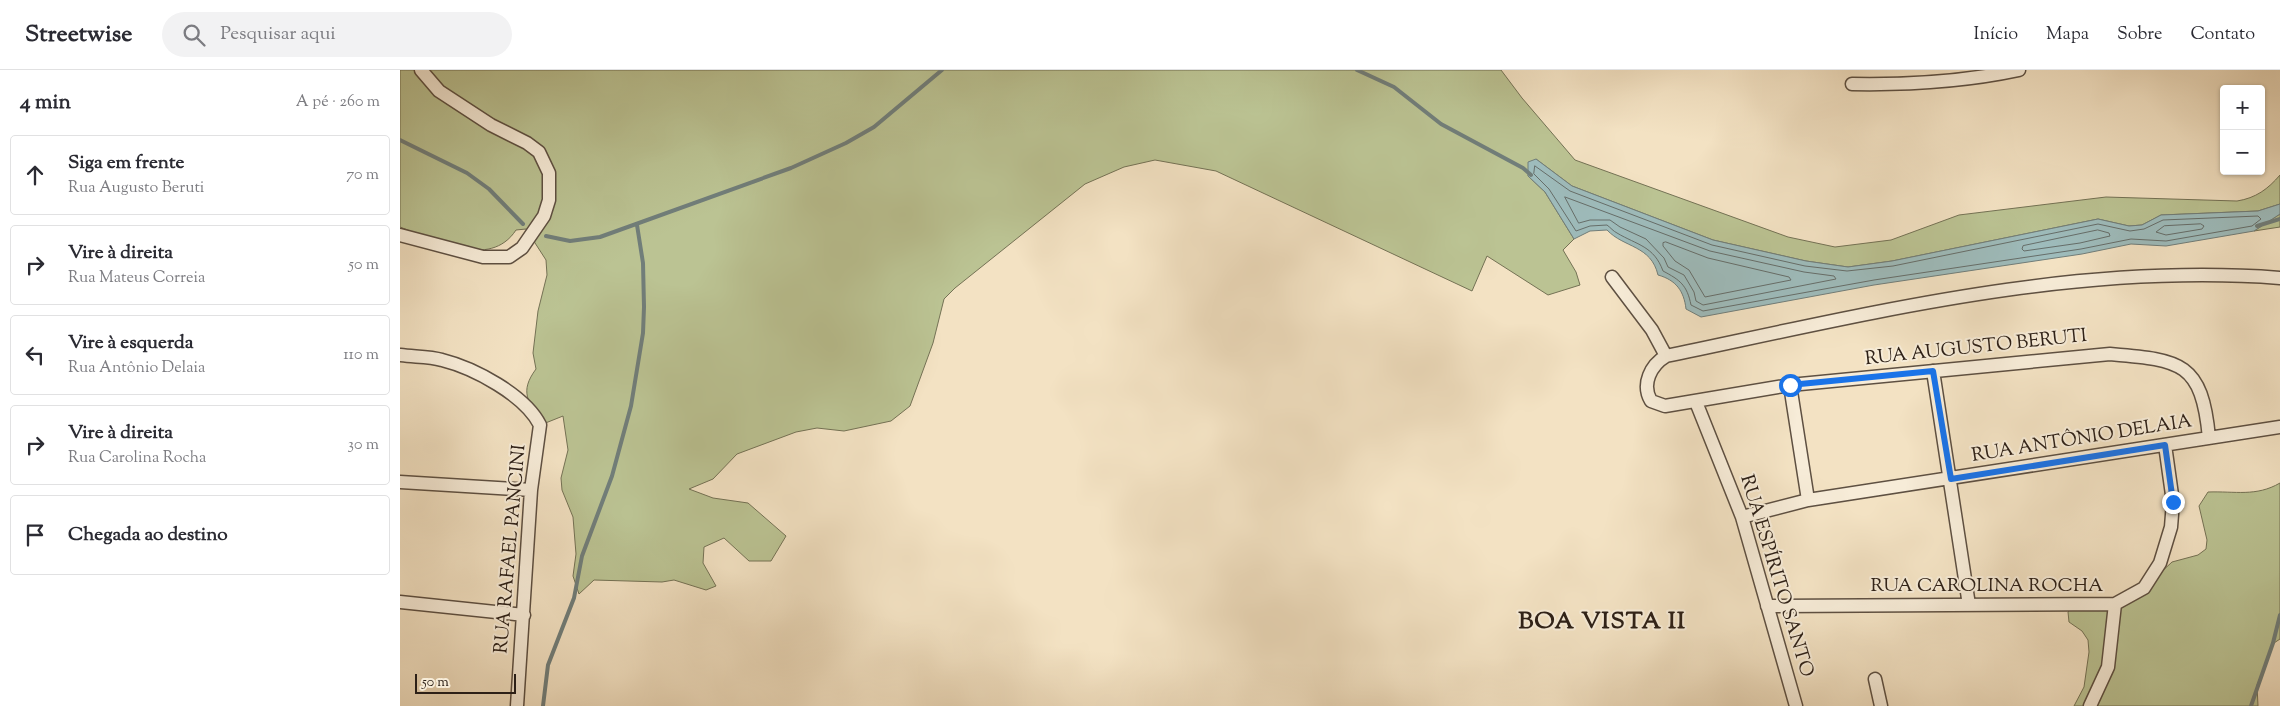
<!DOCTYPE html>
<html lang="pt">
<head>
<meta charset="utf-8">
<style>
	body { margin:0; font-family:"Sorts Mill Goudy",serif; background:#f2f2f3; color:#2b2b33 }
	.controls { position:absolute; right:15px; top:15px; display:grid; overflow:hidden; border-radius:5px; box-shadow:0 1px 4px #0004 }
	.controls button { width:45px; height:45px; display:grid; place-items:center; padding:0; border:0; border-bottom:1px solid #e1e1e2; background:#fff; color:#2b2b33; font:25px sans-serif }
	.scale { position:absolute; left:15px; bottom:12px; width:101px; box-sizing:border-box; padding-left:5px; border:2px solid #2d2017; border-top:0; font-size:14px; line-height:18px; white-space:nowrap; color:#2d2017; -webkit-text-stroke:4px #f7ecd8; paint-order:stroke }
	.stop { position:absolute; width:15px; height:15px; margin:-11px; border:4px solid #1a73e8; border-radius:50%; background:#fff }
	.stop.end { background:#1a73e8; border-color:#fff; box-shadow:0 1px 5px #0008 }
	.list { margin:0; padding:0; list-style:none }
	h2 { display:flex; justify-content:space-between; align-items:center; height:65px; margin:0; padding:0 20px; font-size:21px }
	h2 small { font-size:16px; font-weight:400; color:#7c7c81 }
	.list li { display:grid; grid-template-columns:32px 1fr auto; gap:15px; align-items:center; box-sizing:border-box; height:80px; margin:0 10px 10px; padding:0 10px; border:1px solid #e1e1e2; border-radius:5px }
	.list b { display:block; font-size:19px; white-space:nowrap }
	.list p { margin:0; font-size:16px; white-space:nowrap; color:#7c7c81 }
	.list em { font-size:16px; font-style:normal; color:#7c7c81 }
	.icon { flex:none; width:28px; height:28px; fill:none; stroke:currentColor; stroke-width:2; stroke-linecap:round; stroke-linejoin:round }
	.map { position:relative; flex:none; width:1880px; height:636px; overflow:hidden }
	header { display:flex; align-items:center; gap:30px; box-sizing:border-box; height:70px; padding:0 25px; background:#fff; border-bottom:1px solid #e1e1e2 }
	header strong { font-size:24px }
	nav { display:flex; gap:28px; margin-inline-start:auto; font-size:18px }
	.search { width:350px; height:45px; background:#f2f2f3; display:flex; align-items:center; gap:12px; box-sizing:border-box; padding:0 18px; border-radius:28px; color:#7c7c81; font-size:19px }
	main { display:flex }
	aside { flex:1; background:#fff }
	.map>svg:first-child { display:block }
	.green { fill:#bbc393; stroke:#747255 }
	.water { fill:#9ebcbc; stroke:#717e7a }
	.lines { fill:none; stroke-linecap:round; stroke-linejoin:round }
	.shore { stroke:#666e6a; stroke-width:1 }
	.stream { stroke:#717e7a; stroke-width:4 }
	.minor-casing { stroke:#5e5042; stroke-width:15 }
	.minor { stroke:#f7ecd8; stroke-width:12 }
	.route { stroke:#1a73e8; stroke-width:6 }
	.labels { text-anchor:middle; dominant-baseline:central; stroke-width:4; stroke-linejoin:round; paint-order:stroke }
	.street-label { font-size:19px; fill:#2d2017; stroke:#f7ecd8 }
	.district-label { font-size:24px; font-weight:bold; letter-spacing:1px; fill:#2d2017; stroke:#f7ecd8 }
</style>
</head>
<body>
<header>
<strong>Streetwise</strong>
<div class="search"><svg class="icon" aria-label="search" viewBox="0 0 24 24"><circle cx="10" cy="10" r="6"/><path d="M15 15l6 6"/></svg>Pesquisar aqui</div>
<nav><a>Início</a><a>Mapa</a><a>Sobre</a><a>Contato</a></nav>
</header>
<main>
<aside>
<h2>4 min<small>A pé · 260 m</small></h2>
<ul class="list">
<li><svg class="icon" aria-label="ahead" viewBox="0 0 24 24"><path d="M12 20V5M6 11l6-6 6 6"/></svg><div><b>Siga em frente</b><p>Rua Augusto Beruti</p></div><em>70 m</em></li>
<li><svg class="icon" aria-label="right" viewBox="0 0 24 24"><path d="M7 20v-9h11M14 6l5 5-5 5"/></svg><div><b>Vire à direita</b><p>Rua Mateus Correia</p></div><em>50 m</em></li>
<li><svg class="icon" aria-label="left" viewBox="0 0 24 24"><path d="M17 20v-9H6M10 6l-5 5 5 5"/></svg><div><b>Vire à esquerda</b><p>Rua Antônio Delaia</p></div><em>110 m</em></li>
<li><svg class="icon" aria-label="right" viewBox="0 0 24 24"><path d="M7 20v-9h11M14 6l5 5-5 5"/></svg><div><b>Vire à direita</b><p>Rua Carolina Rocha</p></div><em>30 m</em></li>
<li><svg class="icon" aria-label="arrive" viewBox="0 0 24 24"><path d="M6 21V4h12l-3 4 3 4H6"/></svg><div><b>Chegada ao destino</b></div></li>
</ul>
</aside>
<div class="map">
<svg width="1880" height="636" viewBox="0 0 1880 636">
	<rect width="100%" height="100%" fill="#f3e2c3"/>
	<filter id="stains"><feTurbulence type="fractalNoise" baseFrequency=".004" numOctaves="4"/><feColorMatrix values="0 0 0 0 .2 0 0 0 0 .09 0 0 0 0 .02 0 0 0 .5 -.17"/></filter>
	<radialGradient id="worn" r=".72"><stop offset=".6" stop-color="#630" stop-opacity="0"/><stop offset="1" stop-color="#630" stop-opacity=".3"/></radialGradient>
	<path class="green" d="M0,0H1101L1122,28L1175,90L1388,167L1435,177L1491,170L1559,145L1706,127L1837,131C1856,128 1868,119 1880,105V134L1858,141L1761,145L1742,155L1729,156L1698,149L1492,191L1448,197L1406,191L1313,170L1172,116L1136,89L1128,106L1145,122L1174,169L1163,180L1176,202L1180,215L1148,225L1087,186L1072,221L816,101L755,90L724,97L685,114L555,218L544,229L533,273L510,336L491,351L444,361L417,358L396,362L337,384L313,409L289,419L313,428L348,433L386,466L371,491H349L324,468L304,477L303,493L316,516L306,520L274,510L262,512L194,510L179,524L173,506L176,484L173,447L162,420L161,408L168,380L163,346L143,354C128,332 119,322 136,299L133,283L138,241L147,205L146,190L126,159L116,160C90,200 34,170 0,157Z
		M1880,144V157L1854,161Z
		M1880,413V569L1874,573L1857,615L1858,636H1674L1684,617L1689,582L1688,570L1682,561L1669,552L1668,542L1673,537L1731,530L1772,492L1798,485L1806,479L1807,470L1799,436L1808,422C1835,421 1856,427 1880,413Z"/>
	<path class="water" d="M1136,89L1172,116L1313,170L1406,191L1448,197L1492,191L1698,149L1729,156L1742,155L1761,145L1858,141L1880,134V144L1854,161L1766,176L1731,174L1682,184L1474,215L1301,247L1286,239C1284,221 1276,210 1258,205C1251,175 1224,178 1207,160L1190,161L1174,169L1145,122L1128,106V92Z"/>
	<g class="lines">
		<path class="shore" d="M1135,96L1170,121L1312,175L1405,196L1447,201L1493,196L1698,154L1730,161L1744,159L1763,150L1858,146L1861,149L1852,156L1766,171L1731,169L1681,179L1474,210L1303,241L1291,235C1287,215 1280,210 1263,201C1254,176 1237,175 1217,163C1213,161 1211,158 1207,155L1190,156L1176,161L1149,119L1134,104Z
			M1165,127L1310,181L1404,202L1434,206L1436,209L1303,235L1296,231L1294,222L1284,205L1268,197L1264,188L1246,169L1220,157L1210,150H1190L1179,153Z
			M1801,154L1804,156L1802,159L1766,165L1756,162L1764,156Z
			M1698,160L1709,163L1710,166L1680,173L1624,181L1622,179L1623,176Z
			M1266,172L1308,188L1389,207L1391,210L1305,227L1289,200L1275,191L1263,176V173Z"/>
		<path class="stream" d="M957,0L994,17L1041,54L1123,98L1131,105
			M0,70L67,103L89,119L123,154
			M1857,156L1880,149
			M146,166L170,171L200,167L391,98L446,73L474,57L542,0
			M143,636L148,595L174,528L182,486L212,406L231,336L243,263L244,237L243,193L237,155
			M1851,636L1873,573L1880,545"/>
		<g class="minor-casing">
			<path id="minor" d="M1452,14C1509,15 1563,12 1619,0
				M0,165L83,187H109L122,178L144,146L149,130V103L139,82L127,73L91,55L39,21L21,0
				M1212,207L1252,260L1266,286
				M0,285C14,287 29,286 42,290C74,298 125,325 140,355L131,420L117,636
				M1533,301L1569,535
				M1390,315L1408,430
				M1296,332L1342,447L1396,636
				M1809,368C1802,291 1780,290 1710,284L1390,315L1265,336L1251,331C1241,314 1251,295 1266,286C1468,244 1672,192 1880,208
				M0,412L131,420
				M1342,447L1408,430L1880,357
				M0,532L124,545
				M1367,536L1715,534L1744,518L1760,493L1771,457L1773,432L1765,375
				M1475,609L1481,636
				M1690,636L1708,597L1715,534"/>
		</g>
		<use href="#minor" class="minor"/>
	</g>
	<g class="lines">
		<path class="route" d="M1390,315L1533,301L1551,409L1765,375L1773,432"/>
	</g>
	<g class="labels">
		<g class="street-label">
			<text transform="translate(1576 278) rotate(-6)">RUA AUGUSTO BERUTI</text>
			<text transform="translate(1682 369) rotate(-9)">RUA ANTÔNIO DELAIA</text>
			<text transform="translate(111 479) rotate(-85)">RUA RAFAEL PANCINI</text>
			<text transform="translate(1376 506) rotate(73)">RUA ESPÍRITO SANTO</text>
			<text x="1587" y="516">RUA CAROLINA ROCHA</text>
		</g>
		<g class="district-label">
			<text x="1202" y="552">BOA VISTA II</text>
		</g>
	</g>
	<rect width="100%" height="100%" filter="url(#stains)"/>
	<rect width="100%" height="100%" fill="url(#worn)"/>
</svg>
<div class="controls">
<button>+</button>
<button>−</button>
</div>
<div class="scale">50 m</div>
<div class="stop" style="left:1390px;top:315px"></div>
<div class="stop end" style="left:1773px;top:432px"></div>
</div>
</main>
</body>
</html>
